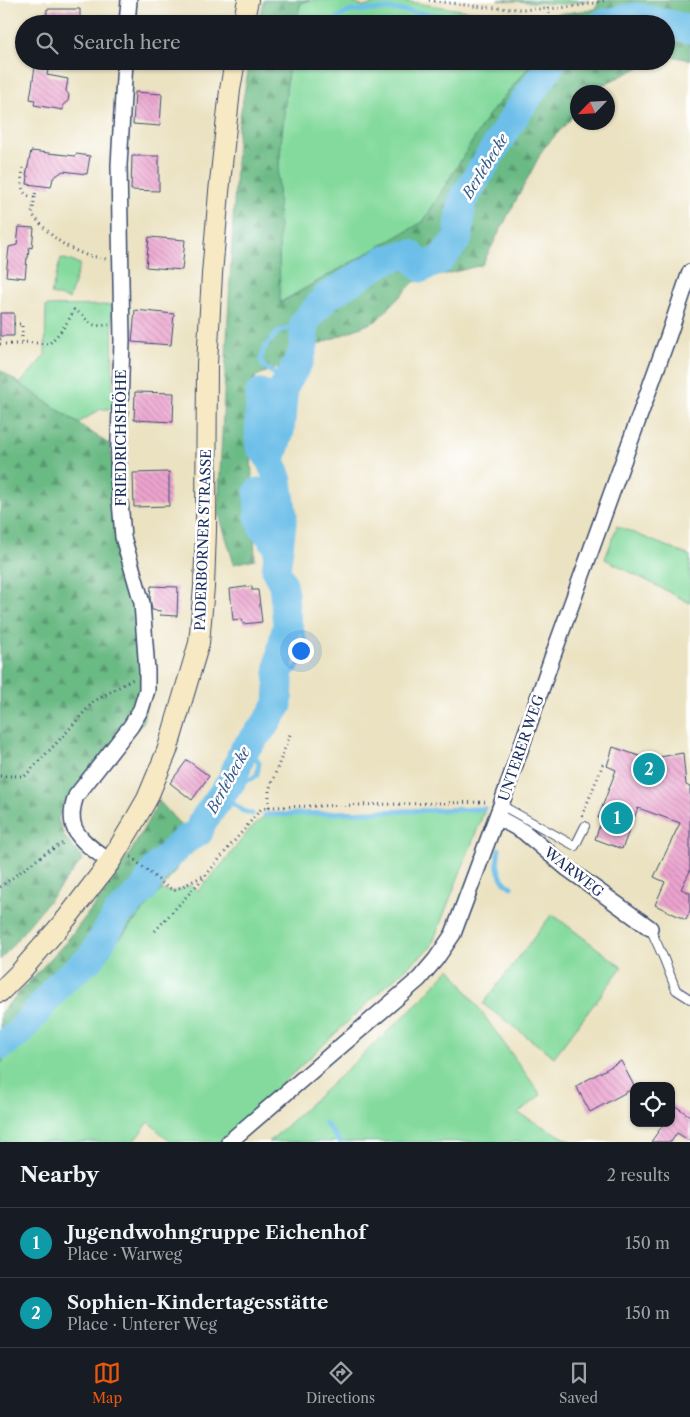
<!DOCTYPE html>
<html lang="en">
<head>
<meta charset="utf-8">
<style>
	body { margin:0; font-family:"Libre Caslon Text",serif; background:#242831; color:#f1f3f6 }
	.controls { position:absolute; right:15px; bottom:15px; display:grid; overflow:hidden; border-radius:10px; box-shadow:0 1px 4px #0004 }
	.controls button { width:45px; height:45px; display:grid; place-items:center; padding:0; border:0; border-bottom:1px solid #363941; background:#171b24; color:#f1f3f6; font:25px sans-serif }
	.compass { position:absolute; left:570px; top:85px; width:45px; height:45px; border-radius:50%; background:#171b24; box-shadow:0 1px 4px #0004; rotate:245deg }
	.you { position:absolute; left:300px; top:650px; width:18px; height:18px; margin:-12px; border:4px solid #fff; border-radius:50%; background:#1a73e8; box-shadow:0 0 0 8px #1a73e833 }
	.badge { display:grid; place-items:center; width:32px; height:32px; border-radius:50%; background:#ea580c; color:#fff; font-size:16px; font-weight:700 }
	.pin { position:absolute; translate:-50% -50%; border:2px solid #fff; box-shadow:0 1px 5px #0006 }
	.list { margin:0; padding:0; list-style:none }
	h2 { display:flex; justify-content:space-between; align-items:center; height:65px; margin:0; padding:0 20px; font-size:21px }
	h2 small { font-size:16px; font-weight:400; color:#9ea1a6 }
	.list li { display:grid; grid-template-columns:32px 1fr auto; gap:15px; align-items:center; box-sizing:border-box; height:70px; padding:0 20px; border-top:1px solid #363941 }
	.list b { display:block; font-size:19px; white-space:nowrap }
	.list p { margin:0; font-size:16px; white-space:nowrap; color:#9ea1a6 }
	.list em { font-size:16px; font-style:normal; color:#9ea1a6 }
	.icon { flex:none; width:28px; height:28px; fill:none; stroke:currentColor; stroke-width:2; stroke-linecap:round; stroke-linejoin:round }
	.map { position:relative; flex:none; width:690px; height:1142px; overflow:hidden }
	.search { position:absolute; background:#171b24; box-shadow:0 1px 4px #0004; left:15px; right:15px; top:15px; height:55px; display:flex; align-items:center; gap:12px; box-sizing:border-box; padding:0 18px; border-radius:28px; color:#9ea1a6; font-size:19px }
	.sheet { height:205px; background:#171b24 }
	nav { display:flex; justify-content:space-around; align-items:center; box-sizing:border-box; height:70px; border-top:1px solid #363941; background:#171b24; font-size:14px; color:#9ea1a6 }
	nav a { display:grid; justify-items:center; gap:2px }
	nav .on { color:#ea580c }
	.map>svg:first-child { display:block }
	.grass { fill:#84da9d; stroke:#50847e }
	.forest { fill:url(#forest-firs); stroke:#437471 }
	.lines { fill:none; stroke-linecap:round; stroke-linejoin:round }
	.stream { stroke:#6dbfe9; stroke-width:5 }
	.river { stroke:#6dbfe9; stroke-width:29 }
	.building { fill:url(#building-back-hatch) }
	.service-casing { stroke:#3a4a6d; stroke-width:10 }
	.minor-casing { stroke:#3a4a6d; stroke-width:18 }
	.secondary-casing { stroke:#3a4a6d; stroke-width:22 }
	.path { stroke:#3a4a6d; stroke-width:3; stroke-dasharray:1 4; stroke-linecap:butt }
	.service { stroke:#fff; stroke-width:8 }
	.minor { stroke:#fff; stroke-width:15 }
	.secondary { stroke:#f6e9c3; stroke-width:20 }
	.labels { text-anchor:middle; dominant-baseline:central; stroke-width:5; stroke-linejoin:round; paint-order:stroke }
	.street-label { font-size:14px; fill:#1b2f5e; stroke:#fff }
	.water-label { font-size:15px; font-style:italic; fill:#345a88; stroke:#fff }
</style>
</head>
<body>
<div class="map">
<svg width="690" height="1142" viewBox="0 0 690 1142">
	<defs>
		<pattern id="forest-firs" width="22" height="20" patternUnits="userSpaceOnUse" patternTransform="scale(1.25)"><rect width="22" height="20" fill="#6bba84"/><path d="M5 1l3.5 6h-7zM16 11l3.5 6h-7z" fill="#57986f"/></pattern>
		<pattern id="building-back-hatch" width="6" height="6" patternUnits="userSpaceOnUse" patternTransform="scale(1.25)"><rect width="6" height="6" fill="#eda4cf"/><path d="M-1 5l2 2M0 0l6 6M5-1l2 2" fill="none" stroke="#bf86ab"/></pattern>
	</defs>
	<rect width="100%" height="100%" fill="#fff"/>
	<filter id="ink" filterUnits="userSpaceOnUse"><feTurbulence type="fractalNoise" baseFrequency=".02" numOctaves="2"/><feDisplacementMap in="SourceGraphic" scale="10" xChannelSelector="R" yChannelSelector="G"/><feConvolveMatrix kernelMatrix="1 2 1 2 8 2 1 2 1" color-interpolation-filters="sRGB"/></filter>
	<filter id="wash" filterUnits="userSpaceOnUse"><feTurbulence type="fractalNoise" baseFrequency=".0096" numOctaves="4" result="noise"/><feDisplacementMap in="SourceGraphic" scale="20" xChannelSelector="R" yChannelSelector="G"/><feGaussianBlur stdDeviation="1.12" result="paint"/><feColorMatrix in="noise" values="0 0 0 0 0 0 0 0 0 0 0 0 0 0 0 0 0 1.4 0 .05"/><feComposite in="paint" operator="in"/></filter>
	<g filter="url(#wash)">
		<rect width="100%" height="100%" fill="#ebe2c1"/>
		<path class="grass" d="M309,0H346L364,7L386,0H396L468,11L552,15L547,24H295L301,3Z
			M498,0H589L564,4Z
			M289,61H531L528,68L488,116L423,222L279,303L278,175Z
			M61,258L80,264L69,299L51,294Z
			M112,305L113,409H101L78,423L20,384L45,355L46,306Z
			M617,526L690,556V603L605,559Z
			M486,807L431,947L387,985L220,1142H170L149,1122L133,1142H0V1064L104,957L161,890L175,892L190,885L198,891L225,861L250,829L268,813Z
			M552,914L622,967L554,1057L483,1004Z
			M450,968L541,1095L518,1113L572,1142H269L412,1009Z"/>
		<path class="forest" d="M264,0H309L301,3L295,24H257Z
			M599,0H690V60L666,55V24H547L552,15L596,9Z
			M250,61H289L278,175L280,303L423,222L488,116L528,68L531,61H653L602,85L596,92H578L577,112L543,149L482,265L414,282L376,321L290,356L281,366L256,376L249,399L255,559L234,564L218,511L238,127Z
			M0,370L110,445L122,538L140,621L148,689L143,723L65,801L58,819L64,836L83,859L0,960Z
			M159,801L196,842L161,890L104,956L0,1064V1013L67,941L112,882L132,850Z"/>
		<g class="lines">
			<path class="stream" d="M338,17L350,11L391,9L456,18
				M473,19L507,22H528L531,24
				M284,387L279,377L263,366L261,360L264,348L279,331L304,323
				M279,682L284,680L296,669L302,658L305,642L294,601L283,584
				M231,782L251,779L257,775L259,763L248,744
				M222,795L243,811L252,814
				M265,815L484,809
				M499,849C496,864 497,879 511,887
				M325,1123L340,1142"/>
			<path class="river" d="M602,24L635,17L690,29
				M260,393L259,438L260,446L271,460
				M258,492L259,515L262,526L279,548
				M0,1046L18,1034L62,981L91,958L117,915L144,889L156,868L185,840L199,832L202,822L231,782L243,751L265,725L278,705L279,682L278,673L282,646L287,625L283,584L276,571L283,516L278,481L271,460L280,431L284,387L300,359L304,345V323L326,297L385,260L410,254L422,268L440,260L458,238L462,201L515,115L549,67L552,61"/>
		</g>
		<g id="blocks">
			<path class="building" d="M47,9H80V24H46Z
				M35,67L48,70L47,75L68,79L66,91L69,95L68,101L63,105V110L34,105L35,100L30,99Z
				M135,92L162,94L160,126L133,124Z
				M31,151L75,156L76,154L90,156L87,174L63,171L53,178L51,187L27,184L28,176H26Z
				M132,156H159V191L131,190Z
				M19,227L34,228L32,248L29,247L28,258H27L25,278L6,276L9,247L17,245Z
				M149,237L185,240L182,270L146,267Z
				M135,310L174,314L171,345L132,342Z
				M0,313H14V336H0Z
				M135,392L174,393L173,422L134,420Z
				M169,472V506L134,507L133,473Z
				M151,586L178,587L177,616L160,615L161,611L152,610L150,598Z
				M252,586V590H258L262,622L243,624L242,619L233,620L230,589Z
				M613,747L648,759L683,753L686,785L690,787V871L681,889L690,893V911L686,920L655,905L665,882L654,877L680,823L638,808L622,849L595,839L602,819L598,818L616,770L607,766Z
				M187,760L209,776L192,800L170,783Z
				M621,1061L634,1086V1088L590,1112L576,1086Z
				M671,1103L690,1116V1141L677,1133L671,1142H651L664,1123H671Z"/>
		</g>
	</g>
	<g filter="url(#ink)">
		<use href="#blocks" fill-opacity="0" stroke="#3a4a6d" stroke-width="1"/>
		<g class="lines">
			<g class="service-casing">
				<path id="service" d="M501,805L575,846L585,826
					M650,928L664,959L676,990L690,999"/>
			</g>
			<g class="minor-casing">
				<path id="minor" d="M127,24L129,0
					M497,817L524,832L568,869L650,928
					M110,862C84,842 63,832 76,796L131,726L141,709L147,690V671L142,603L123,537L118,477L122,340L119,165L125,61
					M229,1142L419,979L436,959L453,934L501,805L552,658L668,337L690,272"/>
			</g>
			<g class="secondary-casing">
				<path id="secondary" d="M243,24L248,0
					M0,992L21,971L67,918L110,862L131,827L147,799L167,751L199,643L204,587L206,530L207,364L212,274L219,192L230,90L235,61"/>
			</g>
			<path class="path" d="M429,0C487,9 550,15 607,0
				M548,8L551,24
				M28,168H23C22,180 18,197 35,197L36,188
				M35,197L32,214C50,235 60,245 86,255C93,257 100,257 106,259
				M14,324H22V342L49,344C59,334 68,323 74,310C83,313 86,323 95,325C99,326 104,325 109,325
				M0,339L4,338
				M0,344H22V342
				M0,776H25L66,733L93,702L133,679
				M269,807V790L291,732
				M582,816L603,764
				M131,857L168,888L175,890L203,876
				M0,887L47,852L65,842
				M155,931L206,875L261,809L269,807L488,802"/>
			<use href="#service" class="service"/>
			<use href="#minor" class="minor"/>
			<use href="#secondary" class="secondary"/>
		</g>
	</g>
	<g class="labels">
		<g class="street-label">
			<text transform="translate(121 438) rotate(-90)">FRIEDRICHSHÖHE</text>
			<text transform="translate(203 540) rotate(-88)">PADERBORNER STRASSE</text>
			<text transform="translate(521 748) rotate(-71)">UNTERER WEG</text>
			<text transform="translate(574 872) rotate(38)">WARWEG</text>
		</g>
		<g class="water-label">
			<text transform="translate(485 166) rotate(-58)">Berlebecke</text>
			<text transform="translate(228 780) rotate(-61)">Berlebecke</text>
		</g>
	</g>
</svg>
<div class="controls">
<button><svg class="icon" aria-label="locate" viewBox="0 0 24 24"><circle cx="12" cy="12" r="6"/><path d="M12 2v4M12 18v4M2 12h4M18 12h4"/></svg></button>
</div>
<svg class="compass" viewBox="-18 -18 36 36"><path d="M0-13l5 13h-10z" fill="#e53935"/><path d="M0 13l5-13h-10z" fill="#9ea1a6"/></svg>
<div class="you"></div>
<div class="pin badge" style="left:617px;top:818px;background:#0f9aa8">1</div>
<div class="pin badge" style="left:649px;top:769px;background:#0f9aa8">2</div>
<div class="search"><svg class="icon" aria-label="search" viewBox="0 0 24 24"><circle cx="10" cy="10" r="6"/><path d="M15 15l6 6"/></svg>Search here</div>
</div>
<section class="sheet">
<h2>Nearby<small>2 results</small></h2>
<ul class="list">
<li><span class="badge" style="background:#0f9aa8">1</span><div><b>Jugendwohngruppe Eichenhof</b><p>Place · Warweg</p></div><em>150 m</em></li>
<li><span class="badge" style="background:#0f9aa8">2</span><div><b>Sophien-Kindertagesstätte</b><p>Place · Unterer Weg</p></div><em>150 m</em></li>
</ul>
</section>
<nav>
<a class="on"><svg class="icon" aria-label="map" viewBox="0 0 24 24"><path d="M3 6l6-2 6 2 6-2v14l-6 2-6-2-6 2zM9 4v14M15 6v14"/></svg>Map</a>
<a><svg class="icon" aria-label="directions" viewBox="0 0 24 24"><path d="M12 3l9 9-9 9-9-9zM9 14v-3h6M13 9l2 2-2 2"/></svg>Directions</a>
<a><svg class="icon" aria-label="saved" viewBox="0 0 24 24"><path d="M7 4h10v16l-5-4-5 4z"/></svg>Saved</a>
</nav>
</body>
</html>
